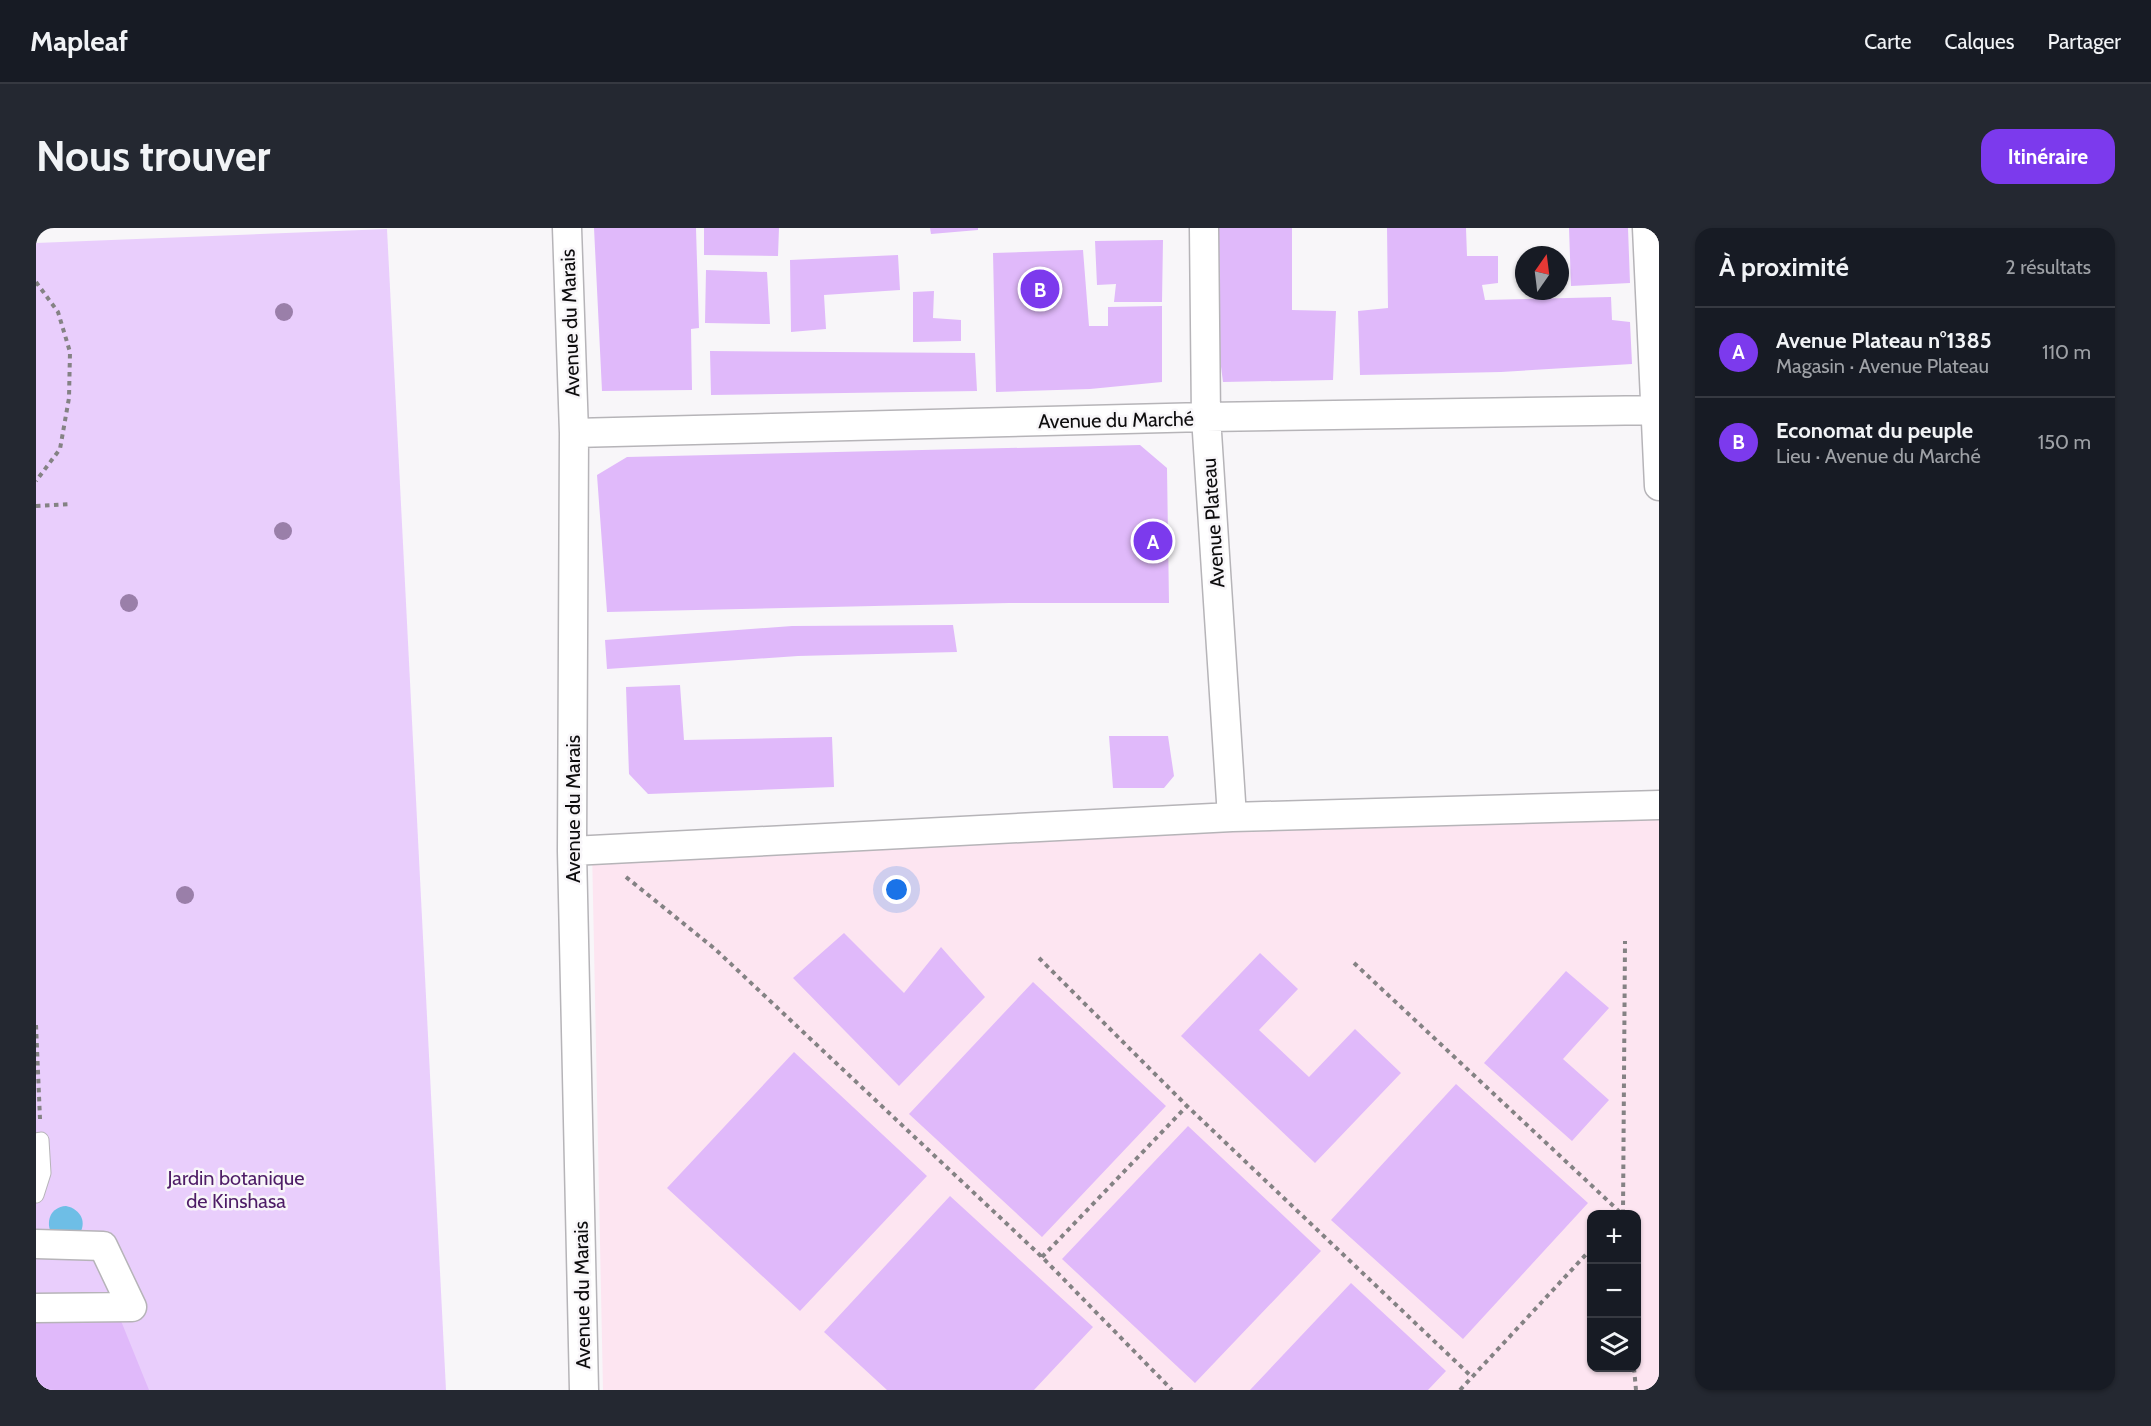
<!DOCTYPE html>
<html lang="fr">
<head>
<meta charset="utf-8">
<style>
	body { margin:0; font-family:Cabin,sans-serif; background:#242831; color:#f1f3f6 }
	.controls { position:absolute; right:18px; bottom:18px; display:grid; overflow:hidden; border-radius:12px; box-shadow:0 2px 4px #0004 }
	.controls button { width:54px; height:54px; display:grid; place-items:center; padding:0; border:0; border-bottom:2px solid #363941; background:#171b24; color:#f1f3f6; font:30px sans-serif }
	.compass { position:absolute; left:1479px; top:18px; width:54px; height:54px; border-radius:50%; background:#171b24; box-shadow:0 2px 4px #0004; rotate:14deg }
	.you { position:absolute; left:861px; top:662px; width:21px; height:21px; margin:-15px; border:4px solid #fff; border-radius:50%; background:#1a73e8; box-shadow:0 0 0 9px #1a73e833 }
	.badge { display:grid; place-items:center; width:39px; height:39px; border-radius:50%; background:#7c3aed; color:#fff; font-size:20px; font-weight:700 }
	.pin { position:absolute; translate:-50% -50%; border:3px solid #fff; box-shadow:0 2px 6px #0006 }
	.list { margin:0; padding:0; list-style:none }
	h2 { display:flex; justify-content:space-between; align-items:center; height:78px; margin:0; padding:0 24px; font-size:26px }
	h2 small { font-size:20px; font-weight:400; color:#9ea1a6 }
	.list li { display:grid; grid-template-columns:39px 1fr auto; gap:18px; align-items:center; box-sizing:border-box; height:90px; padding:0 24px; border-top:2px solid #363941 }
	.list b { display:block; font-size:22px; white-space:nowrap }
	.list p { margin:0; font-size:20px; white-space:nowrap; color:#9ea1a6 }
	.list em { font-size:20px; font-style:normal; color:#9ea1a6 }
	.icon { flex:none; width:33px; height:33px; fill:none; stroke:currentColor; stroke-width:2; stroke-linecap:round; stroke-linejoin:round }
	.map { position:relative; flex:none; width:1623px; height:1162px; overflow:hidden; border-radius:18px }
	header { display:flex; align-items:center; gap:36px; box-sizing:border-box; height:84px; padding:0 30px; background:#171b24; border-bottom:2px solid #363941 }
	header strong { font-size:28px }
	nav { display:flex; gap:33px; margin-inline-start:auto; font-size:21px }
	.intro { display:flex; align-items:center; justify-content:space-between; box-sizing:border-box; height:144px; padding:0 36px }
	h1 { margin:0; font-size:42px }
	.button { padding:15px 27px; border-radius:18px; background:#7c3aed; color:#fff; font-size:21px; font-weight:700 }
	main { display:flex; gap:36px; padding:0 36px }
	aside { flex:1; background:#171b24; border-radius:18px; box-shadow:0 2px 4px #0004 }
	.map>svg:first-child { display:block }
	.commercial { fill:#fde5f1; fill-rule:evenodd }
	.green { fill:#e9cefc }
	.water { fill:#6ebee6 }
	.building { fill:#e0b9fa }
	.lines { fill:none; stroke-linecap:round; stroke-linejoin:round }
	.lane-casing { stroke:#b6b4b8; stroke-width:17 }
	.street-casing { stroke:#b6b4b8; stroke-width:31 }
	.path { stroke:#848284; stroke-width:4; stroke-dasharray:4.5 4.5; stroke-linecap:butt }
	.lane { stroke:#fff; stroke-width:15 }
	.street { stroke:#fff; stroke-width:28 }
	.tree { fill:#9a7fa9 }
	.labels { text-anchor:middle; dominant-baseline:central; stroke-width:5; stroke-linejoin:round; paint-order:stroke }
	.street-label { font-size:20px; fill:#0d0c0d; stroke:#f8f6f9 }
	.park-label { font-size:20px; fill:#4e1d67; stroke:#f8f6f9 }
</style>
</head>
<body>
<header>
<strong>Mapleaf</strong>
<nav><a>Carte</a><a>Calques</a><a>Partager</a></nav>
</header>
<div class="intro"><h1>Nous trouver</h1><a class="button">Itinéraire</a></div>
<main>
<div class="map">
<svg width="1623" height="1162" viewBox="0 0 1623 1162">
	<rect width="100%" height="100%" fill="#f8f6f9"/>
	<path class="commercial" d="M1623,579V1162H567L556,621ZM1556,986H1600V1140H1556Z"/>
	<path class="green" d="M351,1L410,1162H0V15Z"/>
	<path class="water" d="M30,978C45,981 52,995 42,1008L16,1007C9,994 14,979 30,978Z"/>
	<path class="building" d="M558,0H660L663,100L655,101L656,162L566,163Z
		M668,0H743L742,28L668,27Z
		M894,0H942V2L895,6Z
		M1175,0H1256V82L1300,83L1297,152L1187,154L1176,70Z
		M1351,0H1430L1431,28H1462V55L1446,57L1449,72L1575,69L1576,92L1594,94L1596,136L1465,144L1324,147L1322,83L1352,80Z
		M1533,0H1592L1594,55L1535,58Z
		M1127,12L1126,74H1078L1080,56L1061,57L1059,13Z
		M1047,22L1053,98H1072V79L1126,78V154L1054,161L960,164L957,25Z
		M862,27L864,62L788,67L790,101L755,104L754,32Z
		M670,42L731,44L734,96L669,95Z
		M898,63L897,90L925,92V113L877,114V64Z
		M674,123L939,125L941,163L675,167Z
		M1104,217L1131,240L1133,375H973L571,384L561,247L591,229Z
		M917,397L921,424L762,428L571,441L569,412L756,398Z
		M644,457L648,512L796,509L798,559L612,566L593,546L590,459Z
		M1073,508H1132L1138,548L1128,560H1077Z
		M808,705L868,765L905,719L949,769L863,858L757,750Z
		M1224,725L1262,761L1223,802L1273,849L1319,801L1365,845L1279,935L1145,808Z
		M1530,743L1573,780L1527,831L1573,872L1536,913L1448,835Z
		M997,754L1130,878L1006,1009L873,886Z
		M758,824L891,948L764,1083L631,960Z
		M1420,856L1552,975L1427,1111L1295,992Z
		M1152,898L1285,1023L1159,1155L1026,1031Z
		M914,968L1057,1099L998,1162H851L788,1104Z
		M1315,1055L1410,1143L1392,1162H1214Z
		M81,1083L113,1162H0V1085Z"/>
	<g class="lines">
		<g class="lane-casing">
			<path id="lane" d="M0,913L5,912L7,945L0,967"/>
		</g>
		<g class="street-casing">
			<path id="street" d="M531,0L538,205L536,623L548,1162
				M1168,0L1170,189L1196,589
				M1611,0L1623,258
				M538,205L1170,189L1623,182
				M536,623L1196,589L1623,577
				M0,1016L67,1018L96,1079L0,1080"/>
		</g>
		<path class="path" d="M0,54L22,84L34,124L33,170L24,221L0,253
			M0,278L35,276
			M590,649L679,721L1006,1029L1136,1162
			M1003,730L1151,878L1436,1149
			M1318,735L1586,986
			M0,797L4,891
			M1587,986L1589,713
			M1006,1029L1151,878
			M1598,1140L1600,1162
			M1424,1162L1556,1020"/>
		<use href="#lane" class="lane"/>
		<use href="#street" class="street"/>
	</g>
	<g class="tree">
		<circle cx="248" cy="84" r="9"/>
		<circle cx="247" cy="303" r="9"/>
		<circle cx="93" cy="375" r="9"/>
		<circle cx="149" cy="667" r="9"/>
	</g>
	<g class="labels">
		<g class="street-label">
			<text transform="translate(534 95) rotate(-92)">Avenue du Marais</text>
			<text transform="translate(1080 192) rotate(-1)">Avenue du Marché</text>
			<text transform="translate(1177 295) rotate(-94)">Avenue Plateau</text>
			<text transform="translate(537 581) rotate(-90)">Avenue du Marais</text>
			<text transform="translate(546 1067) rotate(-91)">Avenue du Marais</text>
		</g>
		<g class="park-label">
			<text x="200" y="950">Jardin botanique<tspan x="200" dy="23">de Kinshasa</tspan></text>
		</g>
	</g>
</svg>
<div class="controls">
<button>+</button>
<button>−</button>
<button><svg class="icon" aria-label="layers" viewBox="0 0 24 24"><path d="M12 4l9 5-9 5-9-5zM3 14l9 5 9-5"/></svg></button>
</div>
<svg class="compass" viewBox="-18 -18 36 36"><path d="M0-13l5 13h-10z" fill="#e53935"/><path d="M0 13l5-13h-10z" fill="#9ea1a6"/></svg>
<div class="you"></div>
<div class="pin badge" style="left:1117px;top:313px">A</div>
<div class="pin badge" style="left:1004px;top:61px">B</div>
</div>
<aside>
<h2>À proximité<small>2 résultats</small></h2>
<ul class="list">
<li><span class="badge">A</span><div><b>Avenue Plateau n°1385</b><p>Magasin · Avenue Plateau</p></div><em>110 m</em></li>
<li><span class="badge">B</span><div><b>Economat du peuple</b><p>Lieu · Avenue du Marché</p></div><em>150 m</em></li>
</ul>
</aside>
</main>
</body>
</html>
